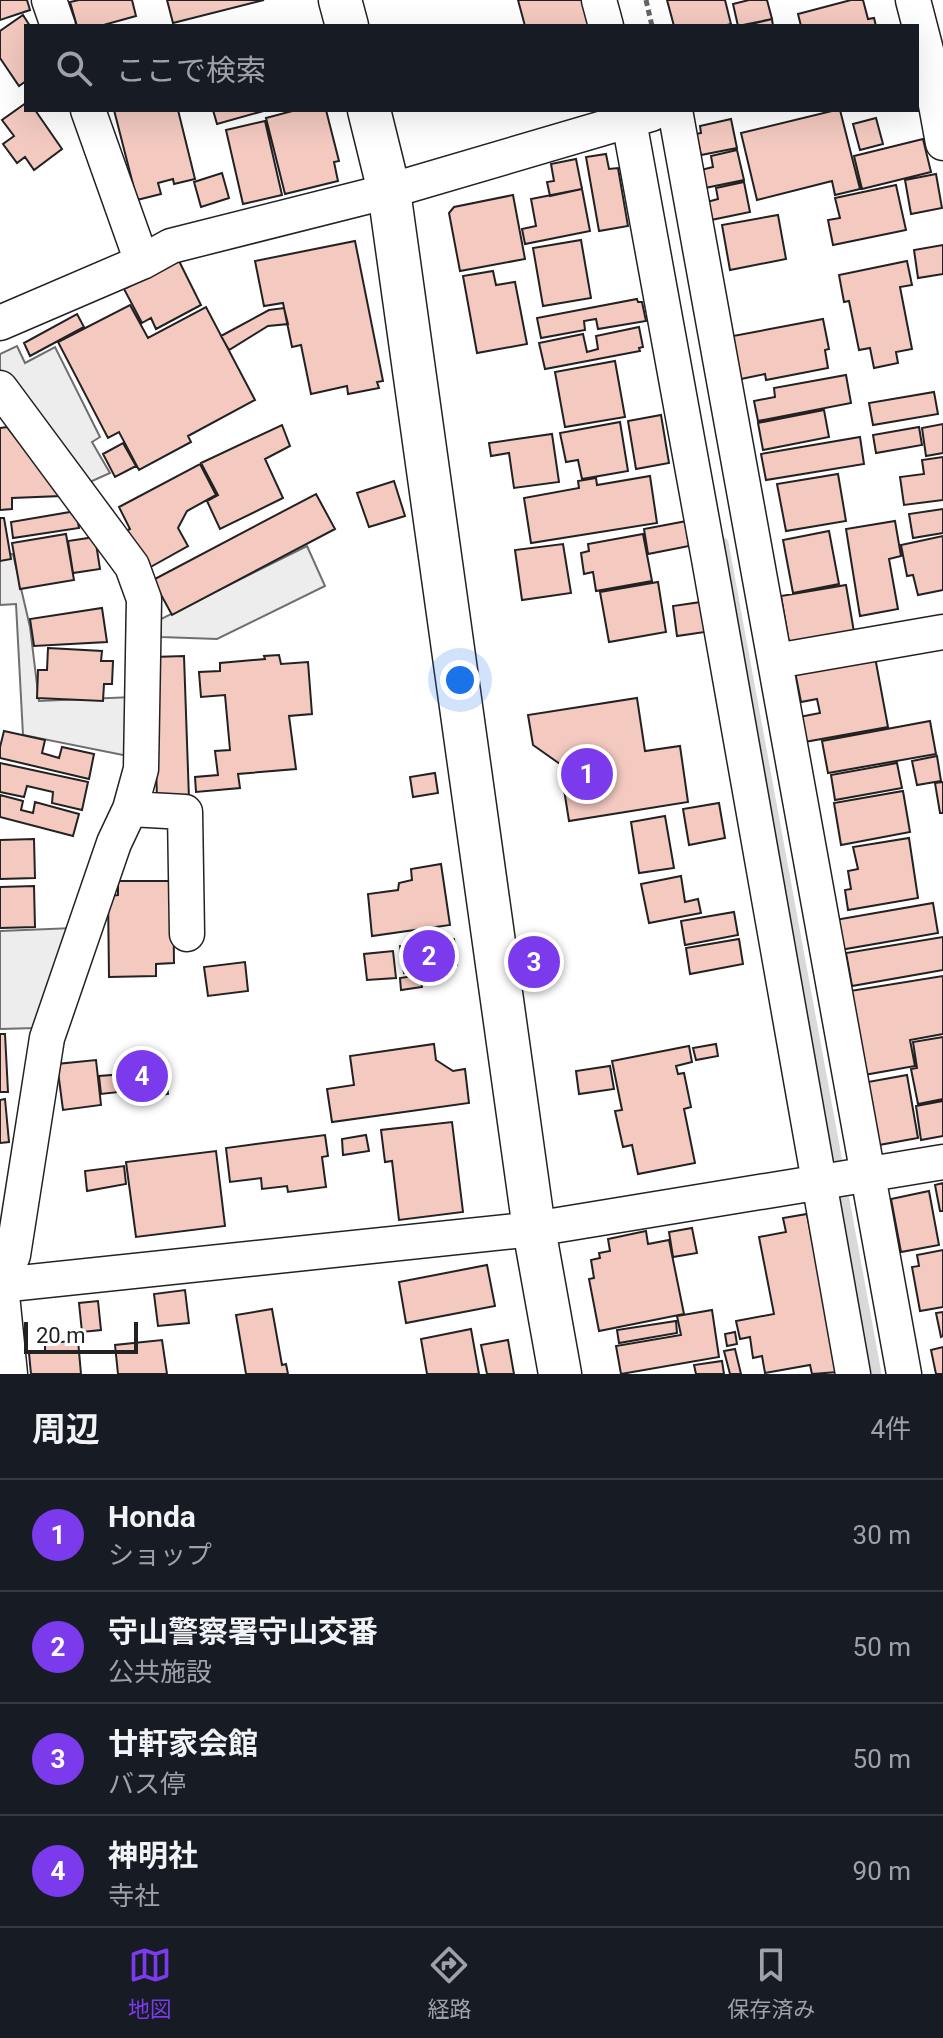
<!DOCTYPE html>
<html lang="ja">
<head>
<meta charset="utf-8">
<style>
	body { margin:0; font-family:Roboto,"Noto Sans JP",sans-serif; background:#242831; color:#f1f3f6 }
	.scale { position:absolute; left:24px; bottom:20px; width:114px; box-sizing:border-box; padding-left:8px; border:4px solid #222; border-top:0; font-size:22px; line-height:28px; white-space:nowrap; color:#222; -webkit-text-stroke:6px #fff; paint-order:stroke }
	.you { position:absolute; left:460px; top:680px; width:28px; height:28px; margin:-20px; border:6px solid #fff; border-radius:50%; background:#1a73e8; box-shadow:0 0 0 12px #1a73e833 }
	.badge { display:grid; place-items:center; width:52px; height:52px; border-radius:50%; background:#7c3aed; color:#fff; font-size:26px; font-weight:700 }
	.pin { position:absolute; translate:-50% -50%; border:4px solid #fff; box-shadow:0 2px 8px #0006 }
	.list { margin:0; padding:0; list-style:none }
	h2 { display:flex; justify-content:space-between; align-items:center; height:104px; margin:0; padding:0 32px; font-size:34px }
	h2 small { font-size:26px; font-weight:400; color:#9ea1a6 }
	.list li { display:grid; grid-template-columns:52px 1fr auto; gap:24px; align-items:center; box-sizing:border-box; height:112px; padding:0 32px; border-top:2px solid #363941 }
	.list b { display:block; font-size:30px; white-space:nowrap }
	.list p { margin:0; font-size:26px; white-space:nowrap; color:#9ea1a6 }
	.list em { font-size:26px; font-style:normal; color:#9ea1a6 }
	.icon { flex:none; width:44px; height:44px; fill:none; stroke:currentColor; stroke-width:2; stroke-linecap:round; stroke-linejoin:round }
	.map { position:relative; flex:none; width:943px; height:1374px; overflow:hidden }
	.search { position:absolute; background:#171b24; box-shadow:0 8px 32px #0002; left:24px; right:24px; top:24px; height:88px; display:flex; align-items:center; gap:20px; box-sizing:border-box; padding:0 28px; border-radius:0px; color:#9ea1a6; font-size:30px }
	.sheet { height:552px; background:#171b24 }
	nav { display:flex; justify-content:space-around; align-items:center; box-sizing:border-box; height:112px; border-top:2px solid #363941; background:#171b24; font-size:22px; color:#9ea1a6 }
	nav a { display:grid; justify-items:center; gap:4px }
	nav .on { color:#7c3aed }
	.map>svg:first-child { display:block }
	.parking { fill:#ededed; stroke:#6f6f6f; stroke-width:2 }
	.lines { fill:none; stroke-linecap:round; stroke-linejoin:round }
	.stream { stroke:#d9d9d9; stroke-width:11 }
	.building { fill:#f3c9c0; stroke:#222; stroke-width:2 }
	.minor-casing { stroke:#222; stroke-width:37 }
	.tertiary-casing { stroke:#222; stroke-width:45 }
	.path { stroke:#646464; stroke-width:5; stroke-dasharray:6 4; stroke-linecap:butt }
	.minor { stroke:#fff; stroke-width:34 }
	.tertiary { stroke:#fff; stroke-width:42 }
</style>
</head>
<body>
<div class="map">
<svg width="943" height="1374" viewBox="0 0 943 1374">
	<rect width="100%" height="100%" fill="#fff"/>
	<path class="parking" d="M17,346L25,363L55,347L100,437L92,442L110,473L81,486L0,378V354Z
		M307,546L325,586L217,639L161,637L159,620Z
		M13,554L30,627L39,701L133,697V757L23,735L16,604L0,605V556Z
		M73,928L36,1028L0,1029V931Z"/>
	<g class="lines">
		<path class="stream" d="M723,543L876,1374"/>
	</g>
	<path class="building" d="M0,0H27L30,10L0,20Z
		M79,0H132L136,16L100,26H77L70,2Z
		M167,0H264L173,23Z
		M518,0H582L589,26H525Z
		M667,0H725L731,24L723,26H674Z
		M749,0H767L772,19L738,26L733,4Z
		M851,0H863L868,19L874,18L876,26H801L798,14Z
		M23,15L30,26H26V81L19,86L0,58V31Z
		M772,19L773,26H743Z
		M26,103V110H35L62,149L34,170L25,157L17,163L3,144L14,136L2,120Z
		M114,110H178L195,179L174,184L173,179L158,183L161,194L137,200Z
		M213,110H267L217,124Z
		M296,110H326L339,161L334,162L338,181L285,194L266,118Z
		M836,110H840L860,189L835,195L832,181L757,200L741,133Z
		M876,118L883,144L860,150L853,124Z
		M731,119L737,148L701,155L696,134L701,133L700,126Z
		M265,121L282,195L243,204L226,130Z
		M923,139L931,172L862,189L854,156Z
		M737,150L744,180L705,188L701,170L713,167L711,156Z
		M606,154L609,169L618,168L628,226L599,231L586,157Z
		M576,159L582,189L550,196L547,182L554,181L551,164Z
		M222,173L229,198L201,207L194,182Z
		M936,174L942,208L911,214L905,180Z
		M744,182L750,212L711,220L707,202L718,199L716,188Z
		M896,185L906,230L833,245L828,220L840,218L835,198Z
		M582,189L590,231L525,244L522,229L536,226L531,199Z
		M513,195L525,259L460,271L449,213L454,207Z
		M778,215L786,259L730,270L722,225Z
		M581,240L591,298L543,306L533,248Z
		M355,241L383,381L377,382L379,388L348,394L347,386L311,394L301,345L292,347L283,303L264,306L255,261Z
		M943,245V274L918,278L914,250Z
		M179,261L201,305L156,329L151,318L142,323L124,289Z
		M907,261L912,285L900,287L912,349L896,352L898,363L874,368L870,348L859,350L849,301L844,302L839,275Z
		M493,271L496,285L515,282L527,344L477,353L463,276Z
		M637,299L638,302H642L646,321L598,329L596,319L584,321L585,330L541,338L537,318Z
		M130,305L148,338L206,307L255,400L188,436L191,442L139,470L119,432L108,438L58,342Z
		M284,308L288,324L268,326L229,350L221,336L269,310Z
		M77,314L84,327L30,356L24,343Z
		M823,319L829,349L825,350L828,368L766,380L765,374L741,379L733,336Z
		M639,327L643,347L639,348L640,351L545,369L539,343L583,334L587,352L598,349L596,336Z
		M615,361L625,417L565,427L555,372Z
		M846,375L851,403L758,421L754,401L775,397L774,388Z
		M934,392L938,414L873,425L869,403Z
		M824,410L829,437L763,450L758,423Z
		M661,415L669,463L636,469L628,421Z
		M620,422L628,471L582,479L578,460L566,462L560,433Z
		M943,424V453L926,456L922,428Z
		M282,425L290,446L265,459L283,498L220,529L207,501L218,495L201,463Z
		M7,427L61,496L12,498V509L0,510V428Z
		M919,427L922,445L876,453L873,435Z
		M552,434L559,482L514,488L509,453L491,456L489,443Z
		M860,437L864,464L766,480L761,454Z
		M123,443L136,466L115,477L103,454Z
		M943,457V500L904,505L900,477L924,474L922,460Z
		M200,464L216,495L187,511L178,528L188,546L147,569L126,531L130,529L119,507Z
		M838,474L846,521L786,531L777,484Z
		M650,476L657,523L531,543L524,498L579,488L578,481L596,478L597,485Z
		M394,481L405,516L369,527L357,493Z
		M316,494L335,529L172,615L153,580Z
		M943,509V533L913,538L909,514Z
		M76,511L79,528L13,538L11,522Z
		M0,518H4L11,559L0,561Z
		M692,520L694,531L687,532L689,546L648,554L644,529Z
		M895,521L901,556L889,559L898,609L860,616L846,529Z
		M829,531L839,584L793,593L783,540Z
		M66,534L74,580L20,589L12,543Z
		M643,534L652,581L596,591L593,572L584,574L581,553L589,551L588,544Z
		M943,536V590L918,595L913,575L907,576L901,545Z
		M95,537L100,569L73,573L68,541Z
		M563,544L571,593L522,600L515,550Z
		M658,582L666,632L609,642L600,592Z
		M846,585L854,632L789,643L781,596Z
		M701,602L705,632L677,636L673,606Z
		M102,608L107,642L34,646L30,619Z
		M48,648L102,651L101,661H113L112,684H104L103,701L37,698L38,670H47Z
		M279,655L281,664L308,662L312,714L289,716L296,769L238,774L240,788L196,792L195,777L218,775L215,751L230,750L225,695L201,697L199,672L220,671V663L265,659L264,656Z
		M184,656L189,799L157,800L153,657Z
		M875,657L888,727L799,743L794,718L820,713L817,699L801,702L795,672Z
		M637,698L645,751L680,746L688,802L569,821L560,764L533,745L528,715Z
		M930,721L936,754L828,773L822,741Z
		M4,731L45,740L42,753L59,758L62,747L94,754L89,779L0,758V747Z
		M937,756L941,781L917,785L912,761Z
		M0,763L88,782L82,810L52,803L53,792L27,786L24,797L0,792Z
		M897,763L902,788L835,800L831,775Z
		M435,773L438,793L413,797L410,777Z
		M943,782V813H940L935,783Z
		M903,791L910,832L841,845L834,803Z
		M0,795L23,801L21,810L33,813L35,802L79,814L73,836L0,817Z
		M719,803L725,838L689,845L683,809Z
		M665,816L674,868L639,873L631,822Z
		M909,838L918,898L848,910L845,890L851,889L848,871L858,869L853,847Z
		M34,839L35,878L0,879V840Z
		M441,864L450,925L372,936L368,894L398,890L399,883L412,880L411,869Z
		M681,876L685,902L698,899L701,913L649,923L641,884Z
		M118,881H173L174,963L156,964V976L109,977L108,896L118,895Z
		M34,886L35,927L0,928V887Z
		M933,903L938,933L840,950L835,920Z
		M734,912L738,935L685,945L681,921Z
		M943,937V970L852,986L846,953Z
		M454,939L457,965L404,973L400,946Z
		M739,939L743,964L690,974L686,948Z
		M393,951L396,978L367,980L364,954Z
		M245,962L248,991L208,996L204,967Z
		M420,975L422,987L401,990L400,978Z
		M943,976V1034L910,1040L915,1066L864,1075L850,991Z
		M0,1034H5L8,1092H0Z
		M943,1037V1099L918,1104L911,1069L917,1068L913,1042Z
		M434,1044L436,1060L453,1071L465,1069L469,1103L332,1122L327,1089L354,1085L350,1056Z
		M716,1044L718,1056L696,1060L693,1048Z
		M689,1046L692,1062L676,1066L678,1074L684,1073L691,1107L684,1109L695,1163L638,1174L632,1145L623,1147L615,1111L622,1110L612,1061Z
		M164,1059L168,1094L127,1099V1091L101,1094L99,1076L125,1074L124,1064Z
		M96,1060L101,1105L63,1110L57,1064Z
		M610,1066L614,1089L579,1094L576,1071Z
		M907,1075L918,1138L879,1145L868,1082Z
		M5,1099L9,1142L0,1143V1100Z
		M943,1101V1136L921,1140L916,1106Z
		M452,1122L463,1212L399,1220L392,1161L385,1162L381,1130Z
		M325,1135L328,1156L322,1157L326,1187L288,1192L287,1186L262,1189L261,1178L230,1182L226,1148Z
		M366,1135L369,1151L343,1155L342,1139Z
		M216,1151L225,1226L136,1237L126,1162Z
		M124,1166L126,1184L87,1191L85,1171Z
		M943,1183V1211H940L935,1185Z
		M929,1191L939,1245L901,1252L891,1199Z
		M807,1214L838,1372L812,1374L810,1365L765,1373L762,1356L753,1358L750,1337L740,1339L736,1321L774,1314L759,1237L786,1232L783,1218Z
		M692,1228L697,1253L673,1257L669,1232Z
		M646,1231L648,1244L669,1240L684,1314L599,1331L589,1279L594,1278L591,1260L600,1258L599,1253L610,1251L608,1239Z
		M943,1250V1307L920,1311L912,1267L919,1266L917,1255Z
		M487,1265L495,1306L406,1323L399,1282Z
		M185,1290L189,1323L158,1326L154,1294Z
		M98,1301L101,1330L82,1332L79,1303Z
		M272,1309L282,1365L286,1364L288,1374H246L236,1315Z
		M712,1310L719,1357L621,1374L616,1346L681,1335L677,1316Z
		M943,1312V1336L941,1337L936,1313Z
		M676,1321L677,1333L619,1343L617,1330Z
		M471,1329L479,1374H427L421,1339Z
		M735,1332L737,1344L727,1346L725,1334Z
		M78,1340L81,1374H31L29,1353L45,1351V1344Z
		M162,1340L167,1374H118L115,1345Z
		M508,1340L514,1374H487L481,1345Z
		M943,1347V1374H936L931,1350Z
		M735,1349L741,1374H730L724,1351Z
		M722,1361L724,1374H696L694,1365Z"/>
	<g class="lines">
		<g class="minor-casing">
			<path id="minor" d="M49,0L58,26
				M599,0L606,26
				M913,0L926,50L943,143
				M88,110L142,262
				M627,110L709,559L853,1374
				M675,110L904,1374
				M0,323L142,262L171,246L389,191L651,114
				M0,388L132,566L144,599L141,769L130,809L114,843L47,1038L13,1255L1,1285L10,1374
				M776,661L943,632
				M130,809L185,812L187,934
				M0,1285L534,1229L943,1162"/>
		</g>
		<g class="tertiary-casing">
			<path id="tertiary" d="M340,0L347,26
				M369,110L389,191L534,1229L560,1374"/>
		</g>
		<path class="path" d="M646,0L652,26"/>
		<use href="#minor" class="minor"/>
		<use href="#tertiary" class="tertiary"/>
	</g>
</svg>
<div class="scale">20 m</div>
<div class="you"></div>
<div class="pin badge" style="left:587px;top:774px">1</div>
<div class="pin badge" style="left:429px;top:956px">2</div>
<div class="pin badge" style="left:534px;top:962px">3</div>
<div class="pin badge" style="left:142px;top:1076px">4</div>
<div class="search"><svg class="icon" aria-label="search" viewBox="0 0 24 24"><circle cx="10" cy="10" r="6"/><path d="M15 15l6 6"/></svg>ここで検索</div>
</div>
<section class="sheet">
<h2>周辺<small>4件</small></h2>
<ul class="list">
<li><span class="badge">1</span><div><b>Honda</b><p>ショップ</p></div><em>30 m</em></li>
<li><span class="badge">2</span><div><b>守山警察署守山交番</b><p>公共施設</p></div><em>50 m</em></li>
<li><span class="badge">3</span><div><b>廿軒家会館</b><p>バス停</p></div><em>50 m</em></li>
<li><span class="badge">4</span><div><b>神明社</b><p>寺社</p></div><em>90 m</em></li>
</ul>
</section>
<nav>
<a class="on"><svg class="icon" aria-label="map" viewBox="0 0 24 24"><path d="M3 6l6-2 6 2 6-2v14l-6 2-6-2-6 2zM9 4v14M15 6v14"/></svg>地図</a>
<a><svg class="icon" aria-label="directions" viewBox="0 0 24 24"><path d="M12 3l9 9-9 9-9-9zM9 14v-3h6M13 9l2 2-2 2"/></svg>経路</a>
<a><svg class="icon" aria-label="saved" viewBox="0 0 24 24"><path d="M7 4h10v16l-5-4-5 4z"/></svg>保存済み</a>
</nav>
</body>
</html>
